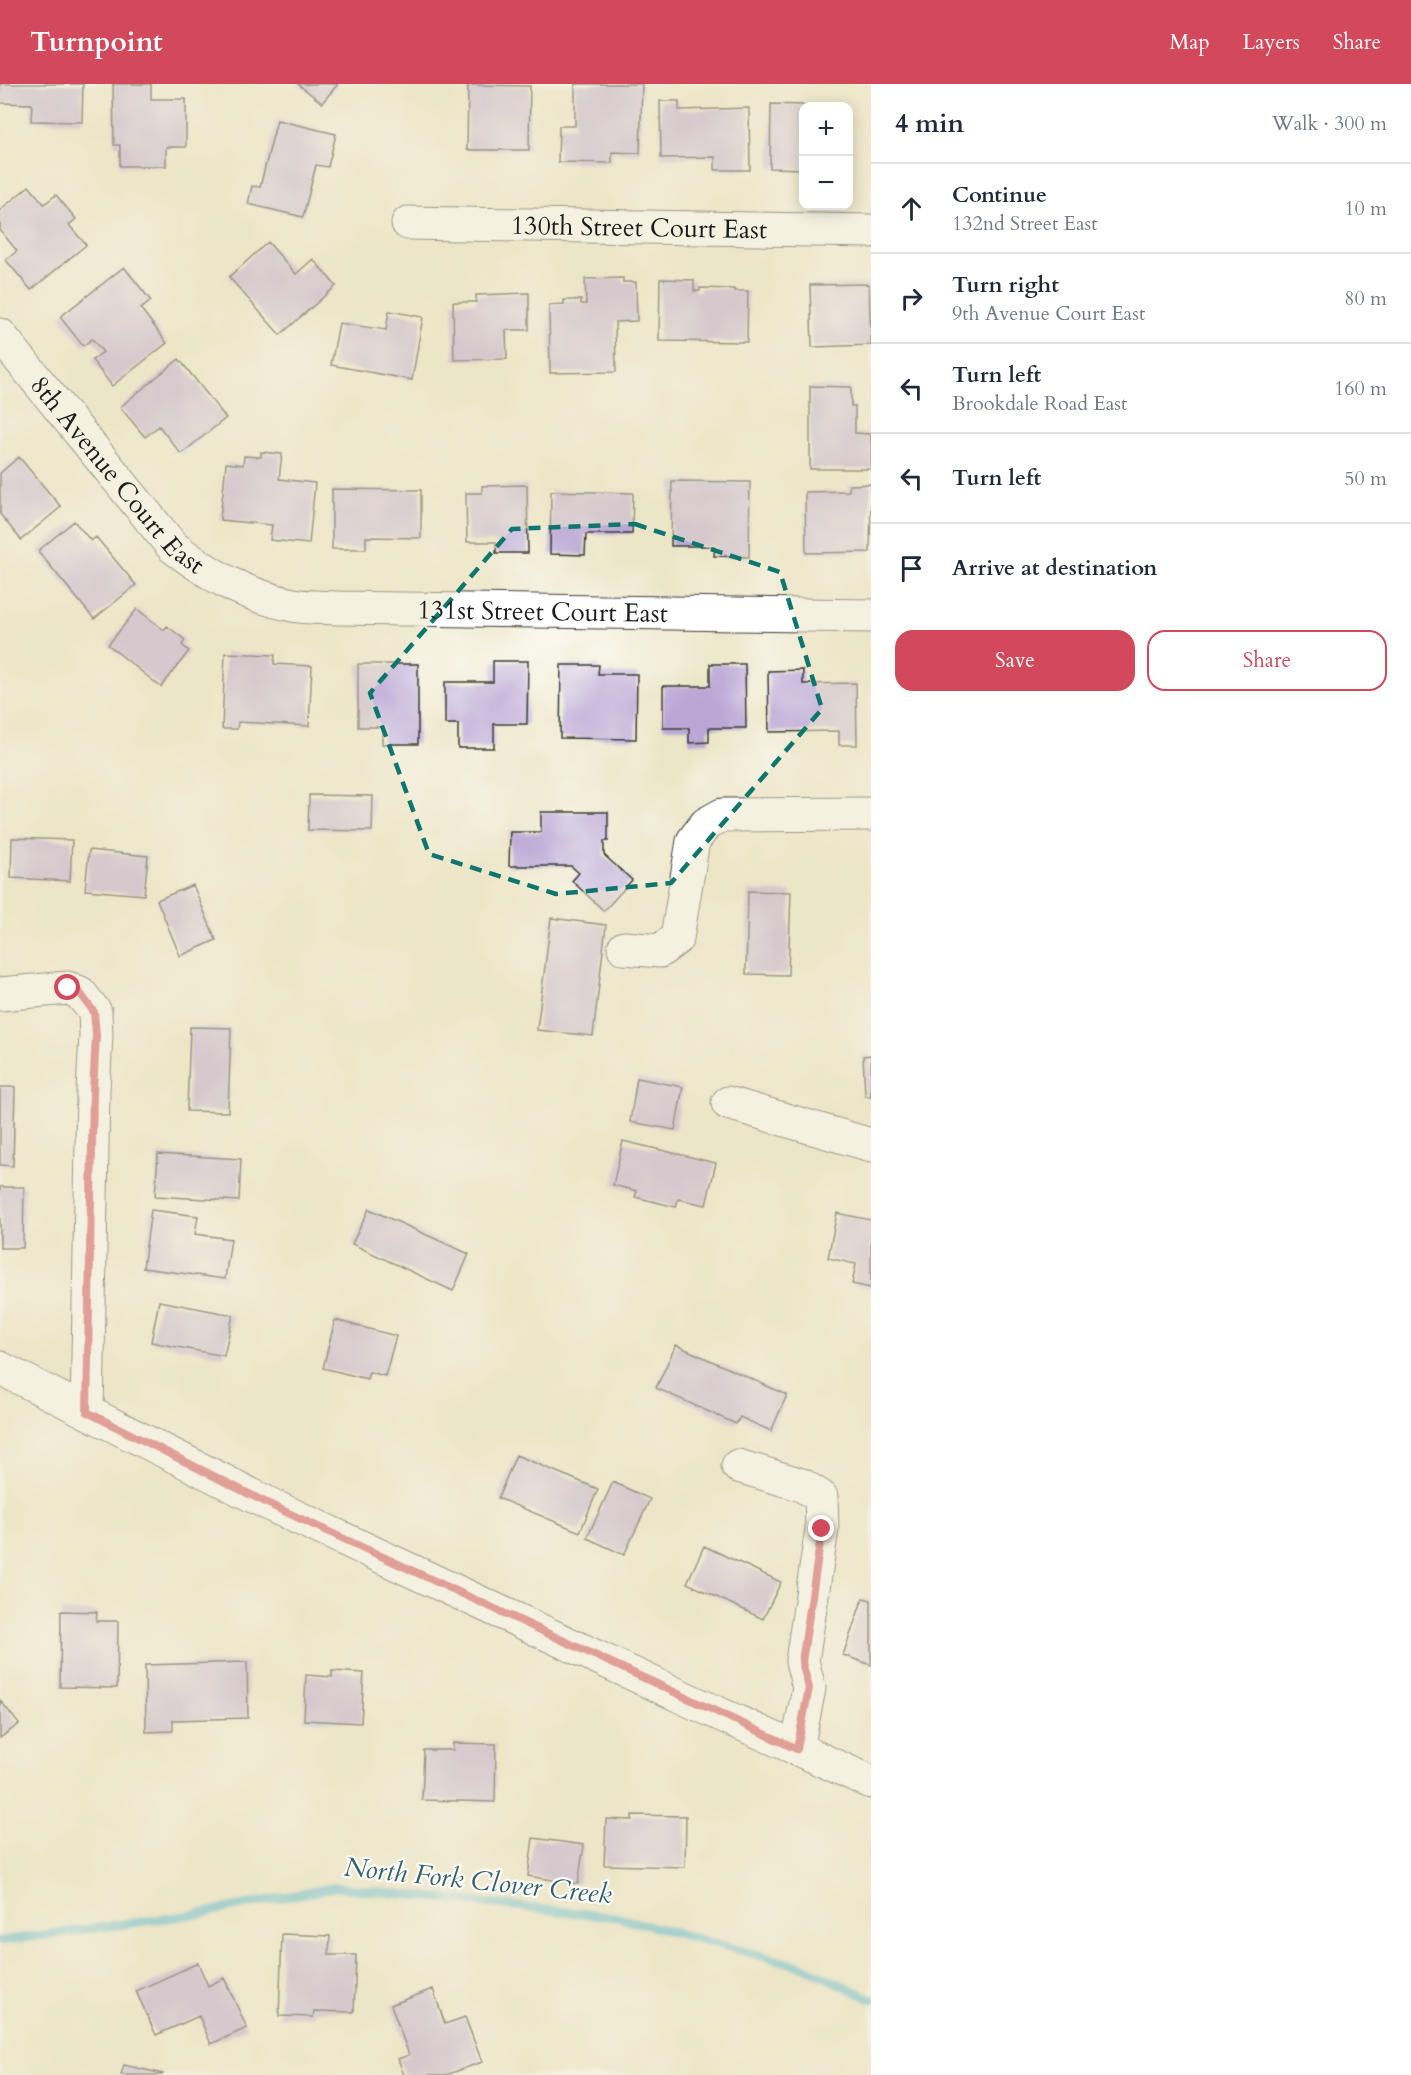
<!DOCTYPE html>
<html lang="en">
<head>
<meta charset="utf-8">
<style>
	body { margin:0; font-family:Cardo,serif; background:#f2f2f3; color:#1f2937 }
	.controls { position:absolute; right:18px; top:18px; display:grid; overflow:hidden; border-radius:12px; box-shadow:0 3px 15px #0003 }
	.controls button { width:54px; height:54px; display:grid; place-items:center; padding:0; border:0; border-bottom:2px solid #e0e1e3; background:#fff; color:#1f2937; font:30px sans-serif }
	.stop { position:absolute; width:18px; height:18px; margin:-14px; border:4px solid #d1495b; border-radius:50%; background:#fff }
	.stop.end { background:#d1495b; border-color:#fff; box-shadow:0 2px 6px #0008 }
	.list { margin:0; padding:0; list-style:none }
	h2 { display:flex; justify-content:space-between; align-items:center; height:78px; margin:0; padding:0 24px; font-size:26px }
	h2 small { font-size:20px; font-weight:400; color:#747a83 }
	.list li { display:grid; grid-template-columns:39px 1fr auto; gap:18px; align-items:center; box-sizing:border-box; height:90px; padding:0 24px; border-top:2px solid #e0e1e3 }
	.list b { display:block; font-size:22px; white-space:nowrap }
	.list p { margin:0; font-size:20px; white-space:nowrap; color:#747a83 }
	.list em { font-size:20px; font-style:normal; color:#747a83 }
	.actions { display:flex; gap:12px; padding:18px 24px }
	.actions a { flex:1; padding:14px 0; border:2px solid #d1495b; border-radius:18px; text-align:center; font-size:21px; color:#d1495b }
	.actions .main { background:#d1495b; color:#fff }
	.icon { flex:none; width:33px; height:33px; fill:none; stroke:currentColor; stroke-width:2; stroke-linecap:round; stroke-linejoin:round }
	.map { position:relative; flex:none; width:871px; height:1991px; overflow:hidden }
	header { display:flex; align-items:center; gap:36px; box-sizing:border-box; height:84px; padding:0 30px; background:#d1495b; color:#fff }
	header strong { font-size:28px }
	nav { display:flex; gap:33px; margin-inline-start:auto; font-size:21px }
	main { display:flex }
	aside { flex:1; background:#fff }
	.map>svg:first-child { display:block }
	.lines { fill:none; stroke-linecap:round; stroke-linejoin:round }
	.stream { stroke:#50b6cf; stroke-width:9 }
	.building { fill:#baa7d5 }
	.minor-casing { stroke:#3b3a36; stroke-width:35 }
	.major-casing { stroke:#3b3a36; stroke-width:35 }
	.minor { stroke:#fff; stroke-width:33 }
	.major { stroke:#fff; stroke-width:33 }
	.route { stroke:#d1495b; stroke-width:8 }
	.marked { fill:none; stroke:#0f766e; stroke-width:4.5; stroke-dasharray:12 8; stroke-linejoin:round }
	.labels { text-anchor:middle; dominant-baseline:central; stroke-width:4.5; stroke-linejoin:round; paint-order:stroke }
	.street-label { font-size:26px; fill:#1c1c1c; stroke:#fdfcf7 }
	.water-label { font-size:27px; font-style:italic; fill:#33616d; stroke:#fdfcf7 }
</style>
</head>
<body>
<header>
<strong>Turnpoint</strong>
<nav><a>Map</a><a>Layers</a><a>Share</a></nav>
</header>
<main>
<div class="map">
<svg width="871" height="1991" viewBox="0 0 871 1991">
	<rect width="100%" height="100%" fill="#fdfcf7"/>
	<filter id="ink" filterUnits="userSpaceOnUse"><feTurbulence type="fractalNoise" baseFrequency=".0167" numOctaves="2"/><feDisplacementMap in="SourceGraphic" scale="12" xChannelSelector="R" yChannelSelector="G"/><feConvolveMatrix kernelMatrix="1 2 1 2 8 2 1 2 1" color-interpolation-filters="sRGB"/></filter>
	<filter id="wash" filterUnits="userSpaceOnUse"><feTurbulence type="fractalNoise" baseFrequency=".008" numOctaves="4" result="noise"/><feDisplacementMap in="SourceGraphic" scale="24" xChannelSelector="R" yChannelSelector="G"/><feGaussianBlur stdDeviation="1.35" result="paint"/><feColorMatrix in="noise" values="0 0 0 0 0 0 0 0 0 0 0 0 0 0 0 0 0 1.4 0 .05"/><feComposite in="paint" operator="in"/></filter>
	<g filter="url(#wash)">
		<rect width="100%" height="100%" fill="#ece6c8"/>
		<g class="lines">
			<path class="stream" d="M0,1857L198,1830L335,1803L616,1833L804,1883L871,1915"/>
		</g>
		<g id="blocks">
			<path class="building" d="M0,0H83L82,38L31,37L32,20L0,19Z
				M113,0H151V15H186V63H166V82H120V61H114Z
				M298,0H338L322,19Z
				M575,0H642L640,69L612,68V79L558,78L559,42H575Z
				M468,1L530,2L529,66H467Z
				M660,17H679V26L749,24L750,86H715V73L661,74Z
				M771,20L804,21V85L770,84Z
				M277,36L336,50L328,83L316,81L303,133L248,120L252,102L260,103Z
				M29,102L44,120L56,111L76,135L69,141L86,161L31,206L6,176L17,167L0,146V126Z
				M268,158L296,190L313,175L336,202L280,251L229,193Z
				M124,183L151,217L141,225L167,259L112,302L92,276L103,268L92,255L83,262L60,233Z
				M623,194V198H636L637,237L615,238L616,288L550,289L549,221L564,220V216H581V220H586L585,195Z
				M660,195L694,196V207H700V204L734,205V207H748L747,258L659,257Z
				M869,200L871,261L812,263L810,201Z
				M529,209V246H506L507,275L454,276L453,218H476V211Z
				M389,227L423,233L412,296L331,281L339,239L386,246Z
				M179,275L226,334L181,370L159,342L145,353L120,323Z
				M810,302L851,303V322H855V349L871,350V385H810Z
				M261,368L282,370L279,395L315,399L309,460L270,456L272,441L220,436L226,379L243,381L244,372L261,373Z
				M19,373L61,423L21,456L0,430V389Z
				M672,397L750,398L749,473L714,472L715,462H671Z
				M871,400L870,468L806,469L805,408L849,407V401Z
				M527,401L528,469H496V458H467L466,409H482V402Z
				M332,405L421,406V454L366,453V465H332Z
				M551,407L633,409L632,450H586L585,471L550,470Z
				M74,437L91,457L96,453L136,501L94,535L38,467Z
				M137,525L164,546L167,542L185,556L182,561L189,567L161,603L108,561Z
				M225,569L275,571L274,580L312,582L309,642L238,638L237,645H222Z
				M493,577H528L527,640H494V664H458V640H445V598H493Z
				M358,580H418V660H382V643H358Z
				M710,580H745L746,644H709V658L689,659V644H663V602H710Z
				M561,581H599L598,590H637L636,655L560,654Z
				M803,586V600L856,599L857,661H839V647L769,648L768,587Z
				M309,711L373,712L372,747L308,746Z
				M541,728H608V757H604V771L632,796L604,827L572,797L579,789L571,782H509L510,748H541Z
				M12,754L72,756L70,797L11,794Z
				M89,766L148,772L144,811L85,806Z
				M193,801L216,856L180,872L157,816Z
				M748,807L791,808L788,891L746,890Z
				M551,834L606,841L593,952L537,946Z
				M190,943L231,944L228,1028L187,1027Z
				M871,971V1012H865L863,972Z
				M637,994L683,1003L675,1046L630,1038Z
				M0,1003H15L13,1082L0,1081Z
				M623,1057L716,1079L706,1121L678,1115L676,1123L635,1113L637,1107L613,1101Z
				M158,1070L241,1075L239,1117L155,1112Z
				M0,1103H24L23,1164H0Z
				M369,1125L469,1170L453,1207L352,1160Z
				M151,1126L198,1132L195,1150L231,1155L225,1195L143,1184Z
				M837,1129L871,1136V1204L852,1200L856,1180L828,1174Z
				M159,1217L233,1231L224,1272L151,1258Z
				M335,1236L396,1252L385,1292L369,1288L367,1295L323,1284Z
				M676,1261L787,1311L771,1347L740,1333L736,1340L656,1304Z
				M516,1371L598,1405L580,1448L498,1414Z
				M613,1398L650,1415L624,1471L587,1454Z
				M704,1462L781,1498L763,1535L687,1499Z
				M863,1514L871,1516V1581L843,1571Z
				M61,1527L97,1528L96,1537H118L117,1604L60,1603Z
				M247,1578L248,1634L173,1636V1647L146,1648L145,1581Z
				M332,1587L364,1589L361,1639L304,1636L306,1591L332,1593Z
				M0,1616L19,1640L0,1654Z
				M453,1659L496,1660L495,1718L422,1716L424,1666H453Z
				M632,1731L686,1732L685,1783L604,1781L606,1735L632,1736Z
				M533,1754L584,1761L578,1800L528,1792Z
				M282,1850L330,1852L329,1871H356L354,1928L314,1927L313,1933L279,1932Z
				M198,1879L208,1902L224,1894L247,1944L211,1960L199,1932L156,1951L136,1907Z
				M433,1905L445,1940L465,1933L482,1978L446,1991H404L398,1975L409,1971L391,1921Z
				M124,1981L163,1990L162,1991H121Z"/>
		</g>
	</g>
	<g filter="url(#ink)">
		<use href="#blocks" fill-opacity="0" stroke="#3b3a36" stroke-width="1.5"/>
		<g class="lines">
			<g class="minor-casing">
				<g id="minor">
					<path id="s1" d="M408,139L871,147"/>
					<path id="s2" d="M0,251L173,463C213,493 244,511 293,521C307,524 324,523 339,524L871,532"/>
					<path d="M624,864L660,867L677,854L693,757L706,740L722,731L871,730"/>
					<path d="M0,910L68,904L80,909L95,928L96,951L93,1007L87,1328"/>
					<path d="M728,1019L871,1061"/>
					<path d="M738,1382L802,1401L821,1413L822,1445L802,1577L809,1604L797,1665"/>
				</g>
			</g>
			<g class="major-casing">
				<path id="major" d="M0,1284L273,1422L693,1618L871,1698"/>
			</g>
			<use href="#minor" class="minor"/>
			<use href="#major" class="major"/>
		</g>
	</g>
	<g class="lines" filter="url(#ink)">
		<path class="route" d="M68,904L80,909L94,928L96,951L93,1007L87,1328L273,1422L797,1665L809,1604L802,1578L822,1445"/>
	</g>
	<path d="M0 0H871V1991H0ZM635,440L780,488L822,625L671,799L556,810L429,770L370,609L512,445Z" fill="#ece6c8" fill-opacity=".55" fill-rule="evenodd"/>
	<path class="marked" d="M635,440L780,488L822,625L671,799L556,810L429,770L370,609L512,445Z"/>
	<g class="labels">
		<g class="street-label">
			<text stroke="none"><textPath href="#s1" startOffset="231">130th Street Court East</textPath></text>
			<text stroke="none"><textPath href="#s2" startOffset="183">8th Avenue Court East</textPath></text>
			<text stroke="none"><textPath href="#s2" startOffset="658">131st Street Court East</textPath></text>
		</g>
		<g class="water-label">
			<text transform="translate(478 1797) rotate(6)">North Fork Clover Creek</text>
		</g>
	</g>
</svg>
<div class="controls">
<button>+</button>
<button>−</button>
</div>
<div class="stop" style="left:68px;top:904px"></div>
<div class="stop end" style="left:822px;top:1445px"></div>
</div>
<aside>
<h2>4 min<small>Walk · 300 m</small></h2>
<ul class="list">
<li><svg class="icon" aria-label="ahead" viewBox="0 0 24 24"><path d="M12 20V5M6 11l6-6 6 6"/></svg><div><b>Continue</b><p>132nd Street East</p></div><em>10 m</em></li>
<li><svg class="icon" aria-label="right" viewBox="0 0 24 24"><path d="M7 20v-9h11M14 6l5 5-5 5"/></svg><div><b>Turn right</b><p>9th Avenue Court East</p></div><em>80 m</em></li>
<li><svg class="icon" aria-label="left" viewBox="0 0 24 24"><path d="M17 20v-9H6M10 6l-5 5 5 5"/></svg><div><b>Turn left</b><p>Brookdale Road East</p></div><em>160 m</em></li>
<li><svg class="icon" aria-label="left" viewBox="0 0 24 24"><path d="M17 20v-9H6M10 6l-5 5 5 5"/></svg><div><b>Turn left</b></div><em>50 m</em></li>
<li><svg class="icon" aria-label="arrive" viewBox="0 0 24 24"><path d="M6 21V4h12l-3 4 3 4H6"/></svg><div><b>Arrive at destination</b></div></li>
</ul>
<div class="actions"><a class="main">Save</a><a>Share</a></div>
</aside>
</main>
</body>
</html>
